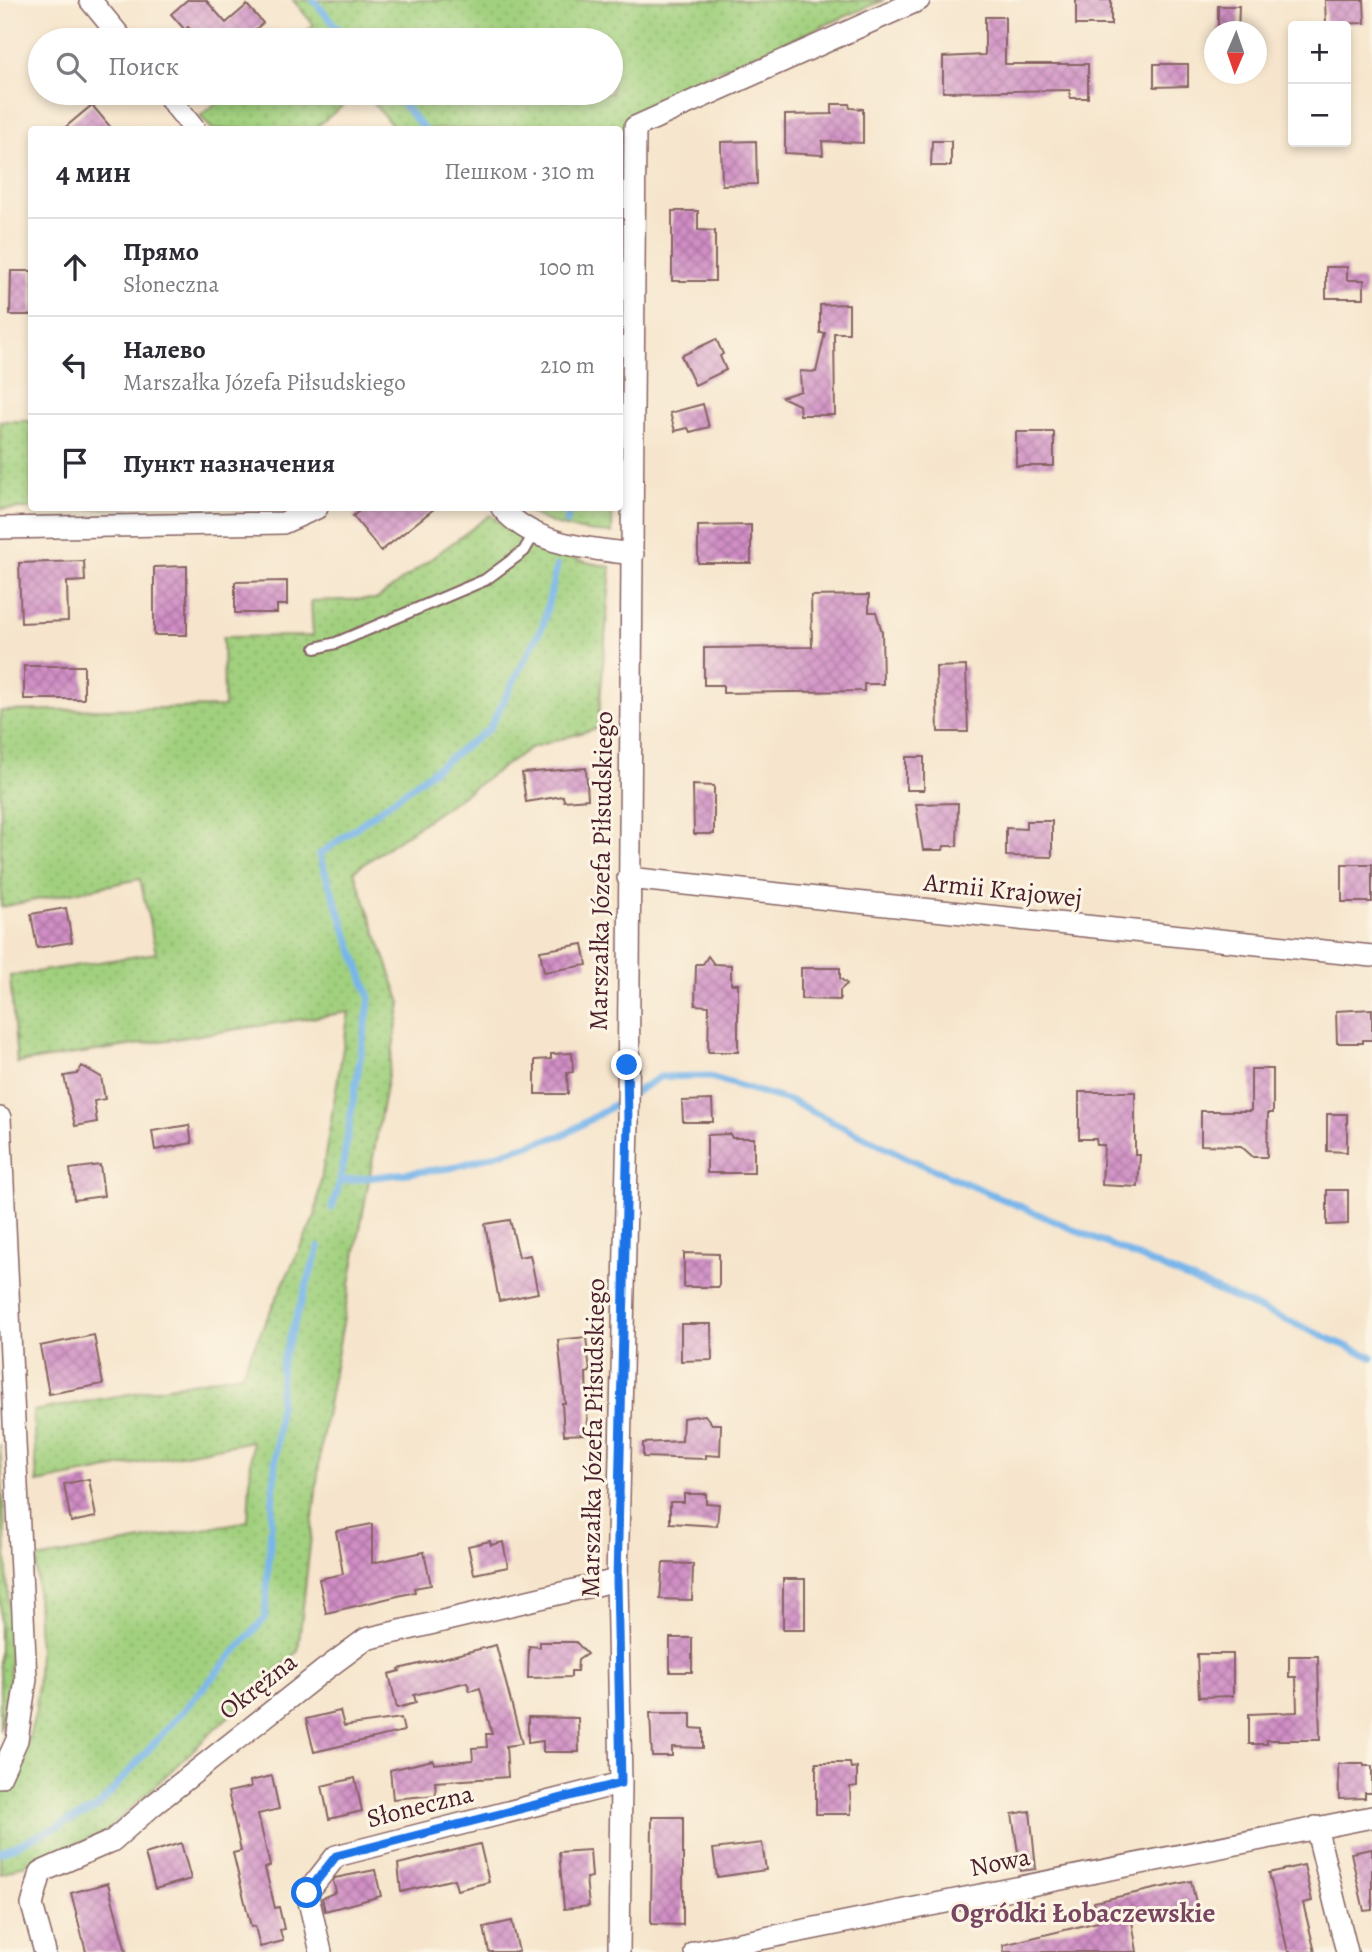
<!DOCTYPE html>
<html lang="ru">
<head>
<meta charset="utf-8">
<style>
	body { margin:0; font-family:Alegreya,serif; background:#f2f2f3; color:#2b2b33 }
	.controls { position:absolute; right:21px; top:21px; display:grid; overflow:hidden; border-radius:7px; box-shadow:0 4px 10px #0003 }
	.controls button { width:63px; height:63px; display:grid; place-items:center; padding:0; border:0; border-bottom:2px solid #e1e1e2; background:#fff; color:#2b2b33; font:35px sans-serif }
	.compass { position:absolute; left:1204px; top:21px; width:63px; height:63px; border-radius:50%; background:#fff; box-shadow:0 4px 10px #0003; rotate:182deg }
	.stop { position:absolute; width:21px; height:21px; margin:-16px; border:5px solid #1a73e8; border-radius:50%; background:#fff }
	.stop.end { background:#1a73e8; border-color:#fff; box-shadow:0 2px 7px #0008 }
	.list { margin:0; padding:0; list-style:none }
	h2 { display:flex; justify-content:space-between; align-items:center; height:91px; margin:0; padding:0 28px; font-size:30px }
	h2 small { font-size:23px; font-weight:400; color:#7c7c81 }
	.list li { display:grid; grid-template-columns:46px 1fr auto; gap:21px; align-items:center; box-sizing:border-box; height:98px; padding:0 28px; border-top:2px solid #e1e1e2 }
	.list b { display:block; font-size:26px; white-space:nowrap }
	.list p { margin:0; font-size:23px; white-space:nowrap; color:#7c7c81 }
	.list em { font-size:23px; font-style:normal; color:#7c7c81 }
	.icon { flex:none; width:38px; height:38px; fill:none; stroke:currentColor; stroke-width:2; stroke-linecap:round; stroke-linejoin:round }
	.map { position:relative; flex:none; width:1372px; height:1952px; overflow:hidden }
	.search { position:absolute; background:#fff; box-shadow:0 4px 10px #0003; left:28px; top:28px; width:595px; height:77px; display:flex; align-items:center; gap:18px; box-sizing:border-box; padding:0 24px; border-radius:38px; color:#7c7c81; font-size:26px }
	.panel { position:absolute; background:#fff; box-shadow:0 4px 10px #0003; left:28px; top:126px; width:595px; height:385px; border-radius:7px }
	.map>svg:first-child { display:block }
	.grass { fill:url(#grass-dots); stroke:#767854; stroke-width:2 }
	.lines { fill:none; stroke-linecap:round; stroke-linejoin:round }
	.stream { stroke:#78b5ea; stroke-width:7 }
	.building { fill:url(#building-cross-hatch) }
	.lane-casing { stroke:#866463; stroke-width:14 }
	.street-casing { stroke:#866463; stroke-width:24 }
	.lane { stroke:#fff; stroke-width:10 }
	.street { stroke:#fff; stroke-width:21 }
	.route { stroke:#1a73e8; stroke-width:9 }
	.labels { text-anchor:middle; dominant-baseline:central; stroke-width:6; stroke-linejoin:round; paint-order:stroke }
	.street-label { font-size:26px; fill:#4a1f2b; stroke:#fcf5e5 }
	.neighbourhood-label { font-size:28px; font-weight:bold; fill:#794661; stroke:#fcf5e5 }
</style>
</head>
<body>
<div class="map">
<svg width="1372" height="1952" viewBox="0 0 1372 1952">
	<defs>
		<pattern id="grass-dots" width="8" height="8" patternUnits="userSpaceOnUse" patternTransform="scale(1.75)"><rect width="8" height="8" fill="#a1d07e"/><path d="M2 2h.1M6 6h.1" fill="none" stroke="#8cb26d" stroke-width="1.8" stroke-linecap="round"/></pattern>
		<pattern id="building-cross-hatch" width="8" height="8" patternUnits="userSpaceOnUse" patternTransform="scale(1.75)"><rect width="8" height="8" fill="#d08ec5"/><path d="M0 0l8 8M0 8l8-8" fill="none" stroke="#ab73a0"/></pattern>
	</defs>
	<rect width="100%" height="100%" fill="#fcf5e5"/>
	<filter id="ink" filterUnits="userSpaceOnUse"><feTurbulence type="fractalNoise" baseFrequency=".0143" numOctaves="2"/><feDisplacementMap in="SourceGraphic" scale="14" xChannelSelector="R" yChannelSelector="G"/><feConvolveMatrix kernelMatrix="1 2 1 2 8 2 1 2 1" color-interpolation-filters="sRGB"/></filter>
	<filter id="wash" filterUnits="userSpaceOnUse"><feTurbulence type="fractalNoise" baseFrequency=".00686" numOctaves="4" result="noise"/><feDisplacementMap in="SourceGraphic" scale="28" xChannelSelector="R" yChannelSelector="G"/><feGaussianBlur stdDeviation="1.57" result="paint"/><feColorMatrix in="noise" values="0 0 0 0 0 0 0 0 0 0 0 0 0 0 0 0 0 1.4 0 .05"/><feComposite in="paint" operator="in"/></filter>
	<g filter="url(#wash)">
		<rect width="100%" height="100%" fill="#f6e5cc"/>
		<path class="grass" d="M293,0H884L668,92L620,144V130L395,129L365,93H611V40H295L314,25Z
			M229,93H358L314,129H212L200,116Z
			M0,421H31L32,508L130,509H0Z
			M524,508H612V533C580,531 550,528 524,508Z
			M490,515C530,548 561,558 611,567L598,728L530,748L354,871L401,1003L322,1438L298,1651L106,1832L0,1874V1793L25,1752L36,1710L39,1654L36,1559L248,1521L252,1441L37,1483L33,1411L241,1374L315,1216L349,1012L17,1063L10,976L156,953L140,879L1,907L0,711L224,707L223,637L313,636L311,601L377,599Z
			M0,1444L10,1627V1681L0,1731Z"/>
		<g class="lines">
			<path class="stream" d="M313,0L348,40
				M393,93L425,130
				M567,522L569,508
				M340,1181L451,1168L566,1134L660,1077L707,1076L793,1102L907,1158L1372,1357
				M332,1208L340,1181L370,998L319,855L489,729L543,625L557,566
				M0,1853L97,1808L265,1618L282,1362L319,1247"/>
		</g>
		<g id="blocks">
			<path class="building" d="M187,0H206L226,23L247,5L263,23L243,40H200L188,27L185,30L171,14Z
				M1076,0H1111V25H1076Z
				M1325,0H1364L1365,23L1326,24Z
				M1218,6H1239L1238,32H1218Z
				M985,17H1005V64H1088V98H1070V90L943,92V57L985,55Z
				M1154,64H1188V86L1154,87Z
				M832,104H849L850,108L863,109V143L822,141L823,155L785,153V115L832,114Z
				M92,105L113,130H62Z
				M756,141L757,184L722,185L721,142Z
				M932,141H951V166H931Z
				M672,211H698V230L715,231V281H672Z
				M1326,267H1347V280H1364V298H1326Z
				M11,271H32V315H10Z
				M849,304V333H834L835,415H800L799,405L782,397L801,391L800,371L816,372L825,333H820V305Z
				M716,339L723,354L720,356L726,370L695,385L681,356Z
				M703,404L709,427L690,432L688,428L675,431L670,413Z
				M1016,432H1054V466H1016Z
				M363,508H435L381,551L353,516Z
				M751,525V563H698V526Z
				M84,561L85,581L67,582L68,621L21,623L19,563Z
				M187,566V635H154V567Z
				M287,581V605H277V613H235V582Z
				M869,595V612H876L882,632L883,684H864V691L723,693V685H704V648L812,647L811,596Z
				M24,666H84V699H24Z
				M966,666L968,732H938L936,667Z
				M906,757H924V790H906Z
				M586,768L588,799L564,801L563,796L526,802L522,773Z
				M693,785L714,786V834H694Z
				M958,803L957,846H944L943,850H923L916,804Z
				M1026,821H1052V857L1006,856V828L1026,829Z
				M1342,864H1372V902H1342Z
				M66,908L72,942L37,948L31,914Z
				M583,944L587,965L544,972L540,951Z
				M708,956L714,964L731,965V984H738V1052H708L709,1006L695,1005L696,964H703Z
				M801,968H840V978L847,984L840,990V1000L801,999Z
				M1372,1009V1040H1363V1043H1337L1336,1011Z
				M572,1053L573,1072L567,1073L568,1094H535V1060L551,1059V1054Z
				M82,1066L101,1077L105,1099L94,1101L97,1122L75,1126L64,1076L77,1074Z
				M1251,1069H1273V1113H1268L1267,1157H1253L1241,1146L1201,1145V1111H1251Z
				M1079,1092H1135V1155H1140L1138,1187L1102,1185L1104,1145H1097L1096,1139H1079Z
				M712,1100L713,1122H683L682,1101Z
				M1327,1114H1347V1152L1327,1151Z
				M189,1125L192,1143L155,1150L152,1131Z
				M730,1134L732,1138H754V1173H707V1135Z
				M100,1165L104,1196L74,1200L70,1169Z
				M1327,1190H1348V1224L1327,1225Z
				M510,1220L519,1257L530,1255L538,1293L499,1301L485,1224Z
				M684,1253L719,1254V1287H684Z
				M681,1324H711L712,1360L681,1361Z
				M94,1335L103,1384L49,1394L40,1346Z
				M586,1337L590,1372L586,1373L588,1434L564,1435L562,1403H565L558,1340Z
				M705,1415L712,1424H721L720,1456L706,1455V1459L643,1457V1443L682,1441L683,1418Z
				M89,1479L96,1517L71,1522L64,1484Z
				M684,1494H706V1503L719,1504L717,1526L670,1523V1502H684Z
				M372,1524V1563L424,1552L431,1585L414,1588L415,1592L326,1613L319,1579L343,1574L336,1531Z
				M490,1541L491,1545L503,1542L508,1567L474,1574L468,1546Z
				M663,1563L693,1564L692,1600L660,1599Z
				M783,1579H805V1630H783Z
				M670,1638H692V1672H670Z
				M540,1642H576L587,1654L578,1660L577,1671H571V1677L528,1678L529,1646L540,1647Z
				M496,1645L522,1744L506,1746L508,1777L435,1782L436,1795L393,1799L390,1770L433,1760L434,1764L473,1760L472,1748L487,1747L486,1734H492L480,1688L470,1691L467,1682L414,1695L416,1703L397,1708L389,1674L400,1671L399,1669Z
				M1197,1654H1233V1696L1199,1697Z
				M1289,1656H1318L1320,1740H1267V1744H1249V1714L1297,1712L1296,1677H1289Z
				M340,1711L344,1726L401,1718L404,1731L314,1752L306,1719Z
				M650,1713H691V1728L703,1729V1748L672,1747V1756H652Z
				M528,1717L578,1718L579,1752H543V1741L528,1743Z
				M816,1763H850L851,1768L857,1767V1786L850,1787L851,1814H816Z
				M1338,1764H1364V1766H1372V1793H1365V1798L1339,1799Z
				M272,1776L279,1809L258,1814L270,1866L265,1868L275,1908L279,1907L284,1929L280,1930L283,1941L260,1947L255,1926L251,1927L233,1853L241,1851L228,1792L251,1787L250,1781Z
				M355,1778L362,1811L329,1819L322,1786Z
				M1030,1811L1036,1869L1021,1871L1012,1814Z
				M652,1817H683V1925L651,1924Z
				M181,1843L191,1879L155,1889L145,1854Z
				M762,1843L766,1870L717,1877L713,1849Z
				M480,1844L489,1882L457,1890L454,1879L401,1892L398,1864Z
				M1372,1849V1910L1364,1911L1351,1853Z
				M590,1850L592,1877L586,1878L589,1906L564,1909L559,1852Z
				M1304,1865L1312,1901L1303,1903L1315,1952H1288L1269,1873Z
				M375,1870L381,1896L325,1911L322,1898L336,1892L333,1881L335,1878Z
				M1191,1881L1197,1907L1132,1921L1137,1952H1004L1003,1945L1098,1922L1094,1902Z
				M108,1883L126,1952H86L71,1893Z
				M512,1921L519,1952H489L484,1927Z"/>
		</g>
	</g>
	<g filter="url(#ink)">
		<use href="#blocks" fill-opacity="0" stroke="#866463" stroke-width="2"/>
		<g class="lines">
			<g class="lane-casing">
				<path id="lane" d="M316,648L336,643L485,580L524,551L534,534"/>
			</g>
			<g class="street-casing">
				<path id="street" d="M90,0L123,40
					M165,93L195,130
					M502,508C534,546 588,548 633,554
					M0,528L283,523L317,508
					M628,878L1372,956
					M0,1118L26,1679L17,1740L0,1777
					M1316,1827L1347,1952
					M45,1952L32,1905L41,1872L112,1841L152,1806L323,1671L366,1639L617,1580
					M321,1952L307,1893L336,1856L621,1783
					M619,1952L621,1783L617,1580L628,1122L635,127L919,0
					M695,1952L1372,1817"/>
			</g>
			<use href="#lane" class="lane"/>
			<use href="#street" class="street"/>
		</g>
	</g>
	<g class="lines" filter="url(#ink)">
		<path class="route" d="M307,1893L336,1856L621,1783L617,1580L628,1122L627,1065"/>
	</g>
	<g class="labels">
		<g class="street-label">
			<text transform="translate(601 871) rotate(-89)">Marszałka Józefa Piłsudskiego</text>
			<text transform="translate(1003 890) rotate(6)">Armii Krajowej</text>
			<text transform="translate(593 1438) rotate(-89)">Marszałka Józefa Piłsudskiego</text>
			<text transform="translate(258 1686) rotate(-38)">Okrężna</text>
			<text transform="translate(420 1806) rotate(-14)">Słoneczna</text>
			<text transform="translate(1000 1862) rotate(-11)">Nowa</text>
		</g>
		<g class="neighbourhood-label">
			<text x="1083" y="1913">Ogródki Łobaczewskie</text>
		</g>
	</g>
</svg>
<div class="controls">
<button>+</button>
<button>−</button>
</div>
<svg class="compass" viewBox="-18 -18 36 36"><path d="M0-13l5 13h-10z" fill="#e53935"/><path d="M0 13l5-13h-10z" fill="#7c7c81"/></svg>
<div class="stop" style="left:307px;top:1893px"></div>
<div class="stop end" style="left:627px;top:1065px"></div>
<div class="search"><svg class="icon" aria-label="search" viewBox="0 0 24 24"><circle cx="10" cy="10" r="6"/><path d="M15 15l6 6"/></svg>Поиск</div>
<section class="panel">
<h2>4 мин<small>Пешком · 310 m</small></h2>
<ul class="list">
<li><svg class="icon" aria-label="ahead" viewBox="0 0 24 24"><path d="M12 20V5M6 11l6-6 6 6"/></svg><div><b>Прямо</b><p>Słoneczna</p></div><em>100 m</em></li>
<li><svg class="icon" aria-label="left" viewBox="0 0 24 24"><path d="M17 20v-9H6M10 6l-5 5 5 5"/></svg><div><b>Налево</b><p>Marszałka Józefa Piłsudskiego</p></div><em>210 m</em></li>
<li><svg class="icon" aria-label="arrive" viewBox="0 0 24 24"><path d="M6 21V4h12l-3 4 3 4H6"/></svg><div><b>Пункт назначения</b></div></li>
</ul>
</section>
</div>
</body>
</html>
